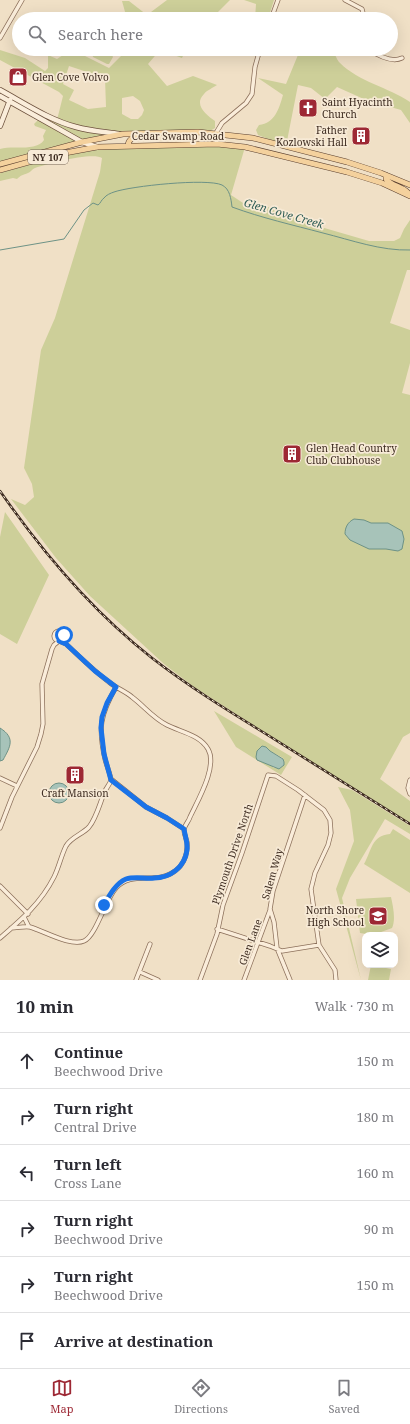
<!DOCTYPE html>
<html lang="en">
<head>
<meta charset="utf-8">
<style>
	body { margin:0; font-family:"Noto Serif",serif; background:#f2f2f3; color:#2b2b33 }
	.controls { position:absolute; right:12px; bottom:12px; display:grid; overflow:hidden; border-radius:8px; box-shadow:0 4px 16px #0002 }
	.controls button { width:36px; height:36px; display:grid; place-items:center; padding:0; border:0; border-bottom:1px solid #e1e1e2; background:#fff; color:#2b2b33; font:20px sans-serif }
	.stop { position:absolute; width:12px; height:12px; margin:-9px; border:3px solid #1a73e8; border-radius:50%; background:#fff }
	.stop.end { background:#1a73e8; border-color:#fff; box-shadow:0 1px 4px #0008 }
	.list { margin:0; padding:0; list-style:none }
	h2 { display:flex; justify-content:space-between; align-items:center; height:52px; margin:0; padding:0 16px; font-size:17px }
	h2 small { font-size:13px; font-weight:400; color:#7c7c81 }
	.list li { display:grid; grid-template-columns:26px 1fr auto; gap:12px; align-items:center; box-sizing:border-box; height:56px; padding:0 16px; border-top:1px solid #e1e1e2 }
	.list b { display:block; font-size:15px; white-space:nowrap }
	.list p { margin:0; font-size:13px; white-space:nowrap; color:#7c7c81 }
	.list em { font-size:13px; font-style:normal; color:#7c7c81 }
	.icon { flex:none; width:22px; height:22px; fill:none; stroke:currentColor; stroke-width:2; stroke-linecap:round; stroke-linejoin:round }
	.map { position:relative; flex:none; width:410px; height:980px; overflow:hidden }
	.search { position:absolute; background:#fff; box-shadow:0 4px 16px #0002; left:12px; right:12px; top:12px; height:44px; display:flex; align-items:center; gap:10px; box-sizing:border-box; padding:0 14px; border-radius:22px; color:#7c7c81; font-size:15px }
	.sheet { height:388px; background:#fff }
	nav { display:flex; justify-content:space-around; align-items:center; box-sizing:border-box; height:56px; border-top:1px solid #e1e1e2; background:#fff; font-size:11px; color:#7c7c81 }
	nav a { display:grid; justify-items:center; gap:2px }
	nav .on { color:#9d2834 }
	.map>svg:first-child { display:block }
	.green { fill:#cdcf99; fill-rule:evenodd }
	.water { fill:#a7c3b9; stroke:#6d9286 }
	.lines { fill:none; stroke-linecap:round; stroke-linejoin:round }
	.stream { stroke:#6d9286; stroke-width:1 }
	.street-casing { stroke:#8c705b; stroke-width:5 }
	.secondary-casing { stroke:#6e523e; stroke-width:6 }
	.primary-casing { stroke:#5a3f2f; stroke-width:6 }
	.street { stroke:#faedda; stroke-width:3.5 }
	.secondary { stroke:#faedda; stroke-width:4.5 }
	.primary { stroke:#f4d19d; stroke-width:5 }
	.rail-casing { stroke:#3c2a1f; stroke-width:2.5 }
	.rail { stroke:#f7ead6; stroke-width:1; stroke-dasharray:3; stroke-linecap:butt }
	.route { stroke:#1a73e8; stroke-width:5 }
	.labels { text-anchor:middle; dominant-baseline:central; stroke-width:3.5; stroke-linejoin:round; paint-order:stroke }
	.shield { fill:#f7ead6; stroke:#746456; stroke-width:1 }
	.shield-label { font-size:9px; font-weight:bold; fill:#3c2a1f }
	.poi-label { font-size:10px; fill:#3c2a1f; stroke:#f7ead6; text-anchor:start }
	.street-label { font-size:10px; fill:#3c2a1f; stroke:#f7ead6 }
	.water-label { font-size:11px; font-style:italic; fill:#2e5c55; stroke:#f7ead6 }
</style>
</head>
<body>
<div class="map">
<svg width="410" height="980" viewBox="0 0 410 980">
	<rect width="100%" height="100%" fill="#f0e0c6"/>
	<path class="green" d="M167,0H230L211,19H127L122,1H129L147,15Z
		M244,0H274L268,19H255L256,4Z
		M64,49H83L81,54L109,68L128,49H186L182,58L160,50L148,64L167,86L193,76L217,85C213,88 207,90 204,94C193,105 207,115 215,121V128L210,131L123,134L0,162V149C12,145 36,152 44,140L43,136L46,130L35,126L34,124L38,120L44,122L38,113L57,120L63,96L59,92L0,60V50L25,58L45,71L48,68V55L57,59L63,55ZM69,66L105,78L106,107L88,109L69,100L74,90L63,84ZM133,96L140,101L144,110L142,115L138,119H131L122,114V98Z
		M95,49H101L112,55L113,57L109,64H107L93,57L92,54Z
		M297,49H332C335,53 336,59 340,63C359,82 388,87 410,102V123L401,110L366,100L337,87L325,99L311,88L298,85L286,146L258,135L256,130L259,125C275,123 279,109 283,95L258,78L286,84L300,50Z
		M224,145L245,147L231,195L243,203L268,207L314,225L369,241H394L400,238L404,229L410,220V270H407L390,323L410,330V363L402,393L410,395V733L403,737L380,779L410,801V824L278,741L194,687L164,664L90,596L56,558L11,499L25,505L34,497L32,484L24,468L41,350L55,318L100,172L102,158C92,152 47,164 35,168C32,169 31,172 28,173C23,175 21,175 17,179L13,178L0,181V173C29,165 57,157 86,151C129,143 180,146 224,145Z
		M5,512L49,575L17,644L0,634V537Z
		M214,711L292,757L281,775L236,747ZM266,747L270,751L283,758L284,762L274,768L271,765Z
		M338,787L352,790L410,826V834L385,819L350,878L342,898L361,980L336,889L354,841L350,810Z
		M393,829L410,840V893L364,864C372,850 371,836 390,834Z
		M391,897C393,906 396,920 392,928L373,935L360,933L356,899Z
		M371,965L391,969L389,980H368Z"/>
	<path class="water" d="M354,519L364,520L371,523H388L402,531L404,539L402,549L398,551L386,549H369L350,540L345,534C345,527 348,522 354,519Z
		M0,728C16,738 10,747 3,760L0,761Z
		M262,746L266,747L270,751L283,759L284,762V765L279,769L257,760L256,757L257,751Z
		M49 793a10 10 0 1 1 20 0a10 10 0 1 1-20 0Z"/>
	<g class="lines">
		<path class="stream" d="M0,250L64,239L84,210L93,203L98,205C101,203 101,200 104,198C106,195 111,193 114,192C131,186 207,178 222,185C230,189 231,199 232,207C262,218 293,225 323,233C351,240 381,251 410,250"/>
		<g class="street-casing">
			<path id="street" d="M345,0L362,9L363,13L360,19
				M271,19L278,0
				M0,38L22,0
				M368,49C377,55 392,63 402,58
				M217,144L216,133L222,123L246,103L252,94L255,67L260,49
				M54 636a5 5 0 1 1 10 0a5 5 0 1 1-10 0Z
				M0,778L17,786
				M111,779L146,807L167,818L184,829
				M410,780L408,788L410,794
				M0,828L12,797L37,747L41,734L43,724L42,684L52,649L54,645L59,641L66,644C80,657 94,671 109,682C116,688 125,691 132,697C144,706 153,718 167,725C181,732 200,735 208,749C218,766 198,800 190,817C189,821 184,826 184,830C184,834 186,838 187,842C188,853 184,865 175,871C157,885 131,870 116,888C105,900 96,936 84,941C71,947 44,931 30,927C24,926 17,928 11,928
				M0,886L28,914
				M24,917L29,927
				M217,929L270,946L282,951L319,945
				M0,938C21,920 41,903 54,877C59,867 61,856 66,846C71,837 83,834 89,827C97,817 100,802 105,791C107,787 110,784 111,780C111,776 106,764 105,759C98,728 100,715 116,687
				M140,972L158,980
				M136,980L150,944
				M200,980L217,934L223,905L242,853L268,775L276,776L298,790L324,810L330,820L331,833L328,845L315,873L311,889L319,945L335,970L336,980
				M244,980L270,910
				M290,980L277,948L274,922L270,909L273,891L305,795"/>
		</g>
		<g class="secondary-casing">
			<path id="secondary" d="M0,90C24,103 49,120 76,127C90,131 105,132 119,134
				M0,96L82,142L97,147
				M0,126L10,100"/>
		</g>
		<g class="primary-casing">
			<path id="primary" d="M128,145C129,138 134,137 140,137
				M0,164L82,142L123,134L198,132L253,138L347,162L381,173L410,185
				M0,170L54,155L97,147L217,144L245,147L347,172L382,183L410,196
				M386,175V179C392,187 404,186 410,195"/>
		</g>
		<use href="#street" class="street"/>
		<use href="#secondary" class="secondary"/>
		<use href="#primary" class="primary"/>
		<g class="rail-casing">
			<path id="rail" d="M0,491C43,553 92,611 152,658C188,686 227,710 266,734C314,764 362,794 410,824"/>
		</g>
		<use href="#rail" class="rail"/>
	</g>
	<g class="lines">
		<path class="route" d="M64,635L62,640L59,641L66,644L95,671L116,687L107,703L102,717L101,728L104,754L111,780L146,807L167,818L184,829C185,836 188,843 187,850C185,867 170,878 154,878C145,879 135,876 126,879C116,883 109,896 104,905"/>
	</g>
	<defs>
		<g id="shop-square" transform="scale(1)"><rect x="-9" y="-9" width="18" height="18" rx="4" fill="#9d2834" stroke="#f7ead6"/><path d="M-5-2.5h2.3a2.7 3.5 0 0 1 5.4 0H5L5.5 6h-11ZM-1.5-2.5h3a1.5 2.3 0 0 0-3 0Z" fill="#fff"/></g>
		<g id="church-square" transform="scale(1)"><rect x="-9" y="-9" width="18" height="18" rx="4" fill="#9d2834" stroke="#f7ead6"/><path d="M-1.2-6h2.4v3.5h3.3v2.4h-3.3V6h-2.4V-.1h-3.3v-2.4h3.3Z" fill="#fff"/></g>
		<g id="building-square" transform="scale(1)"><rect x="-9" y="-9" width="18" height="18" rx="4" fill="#9d2834" stroke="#f7ead6"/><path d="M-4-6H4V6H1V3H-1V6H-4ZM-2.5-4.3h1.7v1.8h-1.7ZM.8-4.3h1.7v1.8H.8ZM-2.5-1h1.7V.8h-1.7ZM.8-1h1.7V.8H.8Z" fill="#fff"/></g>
		<g id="school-square" transform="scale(1)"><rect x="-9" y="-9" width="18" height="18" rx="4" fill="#9d2834" stroke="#f7ead6"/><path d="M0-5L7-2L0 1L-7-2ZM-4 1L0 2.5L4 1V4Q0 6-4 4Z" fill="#fff"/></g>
	</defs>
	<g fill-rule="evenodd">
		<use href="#shop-square" x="18" y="77"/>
		<use href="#church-square" x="308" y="108"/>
		<use href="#building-square" x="361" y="136"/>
		<use href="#building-square" x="292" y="454"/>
		<use href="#building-square" x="75" y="775"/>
		<use href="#school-square" x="378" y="916"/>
	</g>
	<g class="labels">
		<rect class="shield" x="28" y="150" width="40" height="14" rx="3"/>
		<g class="shield-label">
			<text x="48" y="157">NY 107</text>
		</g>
		<g class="poi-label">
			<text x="32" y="77">Glen Cove Volvo</text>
			<text x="322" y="102">Saint Hyacinth<tspan x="322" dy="12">Church</tspan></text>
			<text x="347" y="130" text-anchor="end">Father<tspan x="347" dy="12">Kozlowski Hall</tspan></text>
			<text x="306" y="448">Glen Head Country<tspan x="306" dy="12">Club Clubhouse</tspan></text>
			<text x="75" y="793" text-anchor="middle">Craft Mansion</text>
			<text x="364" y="910" text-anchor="end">North Shore<tspan x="364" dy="12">High School</tspan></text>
		</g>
		<g class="street-label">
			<text x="178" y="136">Cedar Swamp Road</text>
			<text transform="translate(232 854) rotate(-71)">Plymouth Drive North</text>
			<text transform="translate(272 874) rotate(-74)">Salem Way</text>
			<text transform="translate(250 942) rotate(-70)">Glen Lane</text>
		</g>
		<g class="water-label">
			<text transform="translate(284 213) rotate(16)">Glen Cove Creek</text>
		</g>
	</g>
</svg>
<div class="controls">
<button><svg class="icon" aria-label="layers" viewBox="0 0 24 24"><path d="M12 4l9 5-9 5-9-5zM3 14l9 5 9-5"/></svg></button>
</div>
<div class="stop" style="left:64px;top:635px"></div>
<div class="stop end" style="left:104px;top:905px"></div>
<div class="search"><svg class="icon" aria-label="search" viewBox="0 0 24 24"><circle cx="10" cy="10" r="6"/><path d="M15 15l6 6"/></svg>Search here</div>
</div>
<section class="sheet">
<h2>10 min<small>Walk · 730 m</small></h2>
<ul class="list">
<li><svg class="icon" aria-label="ahead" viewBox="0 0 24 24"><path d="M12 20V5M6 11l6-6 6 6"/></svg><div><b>Continue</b><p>Beechwood Drive</p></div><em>150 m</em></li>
<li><svg class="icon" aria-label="right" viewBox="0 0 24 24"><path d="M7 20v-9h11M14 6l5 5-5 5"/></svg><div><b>Turn right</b><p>Central Drive</p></div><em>180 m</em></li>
<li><svg class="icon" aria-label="left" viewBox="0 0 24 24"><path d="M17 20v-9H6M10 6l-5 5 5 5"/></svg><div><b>Turn left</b><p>Cross Lane</p></div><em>160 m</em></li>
<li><svg class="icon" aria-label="right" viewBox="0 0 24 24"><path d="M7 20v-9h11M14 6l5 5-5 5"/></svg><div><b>Turn right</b><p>Beechwood Drive</p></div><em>90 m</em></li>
<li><svg class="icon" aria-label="right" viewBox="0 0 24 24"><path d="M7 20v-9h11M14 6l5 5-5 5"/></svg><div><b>Turn right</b><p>Beechwood Drive</p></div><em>150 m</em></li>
<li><svg class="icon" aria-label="arrive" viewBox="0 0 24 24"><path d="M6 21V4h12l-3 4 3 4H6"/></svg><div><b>Arrive at destination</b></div></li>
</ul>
</section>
<nav>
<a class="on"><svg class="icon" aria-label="map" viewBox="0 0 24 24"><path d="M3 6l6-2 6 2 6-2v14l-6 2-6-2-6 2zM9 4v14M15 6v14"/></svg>Map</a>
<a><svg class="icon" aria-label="directions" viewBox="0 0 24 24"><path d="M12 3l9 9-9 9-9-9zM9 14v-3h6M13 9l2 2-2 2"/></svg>Directions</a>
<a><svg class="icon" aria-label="saved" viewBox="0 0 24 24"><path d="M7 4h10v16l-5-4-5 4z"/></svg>Saved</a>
</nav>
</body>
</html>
